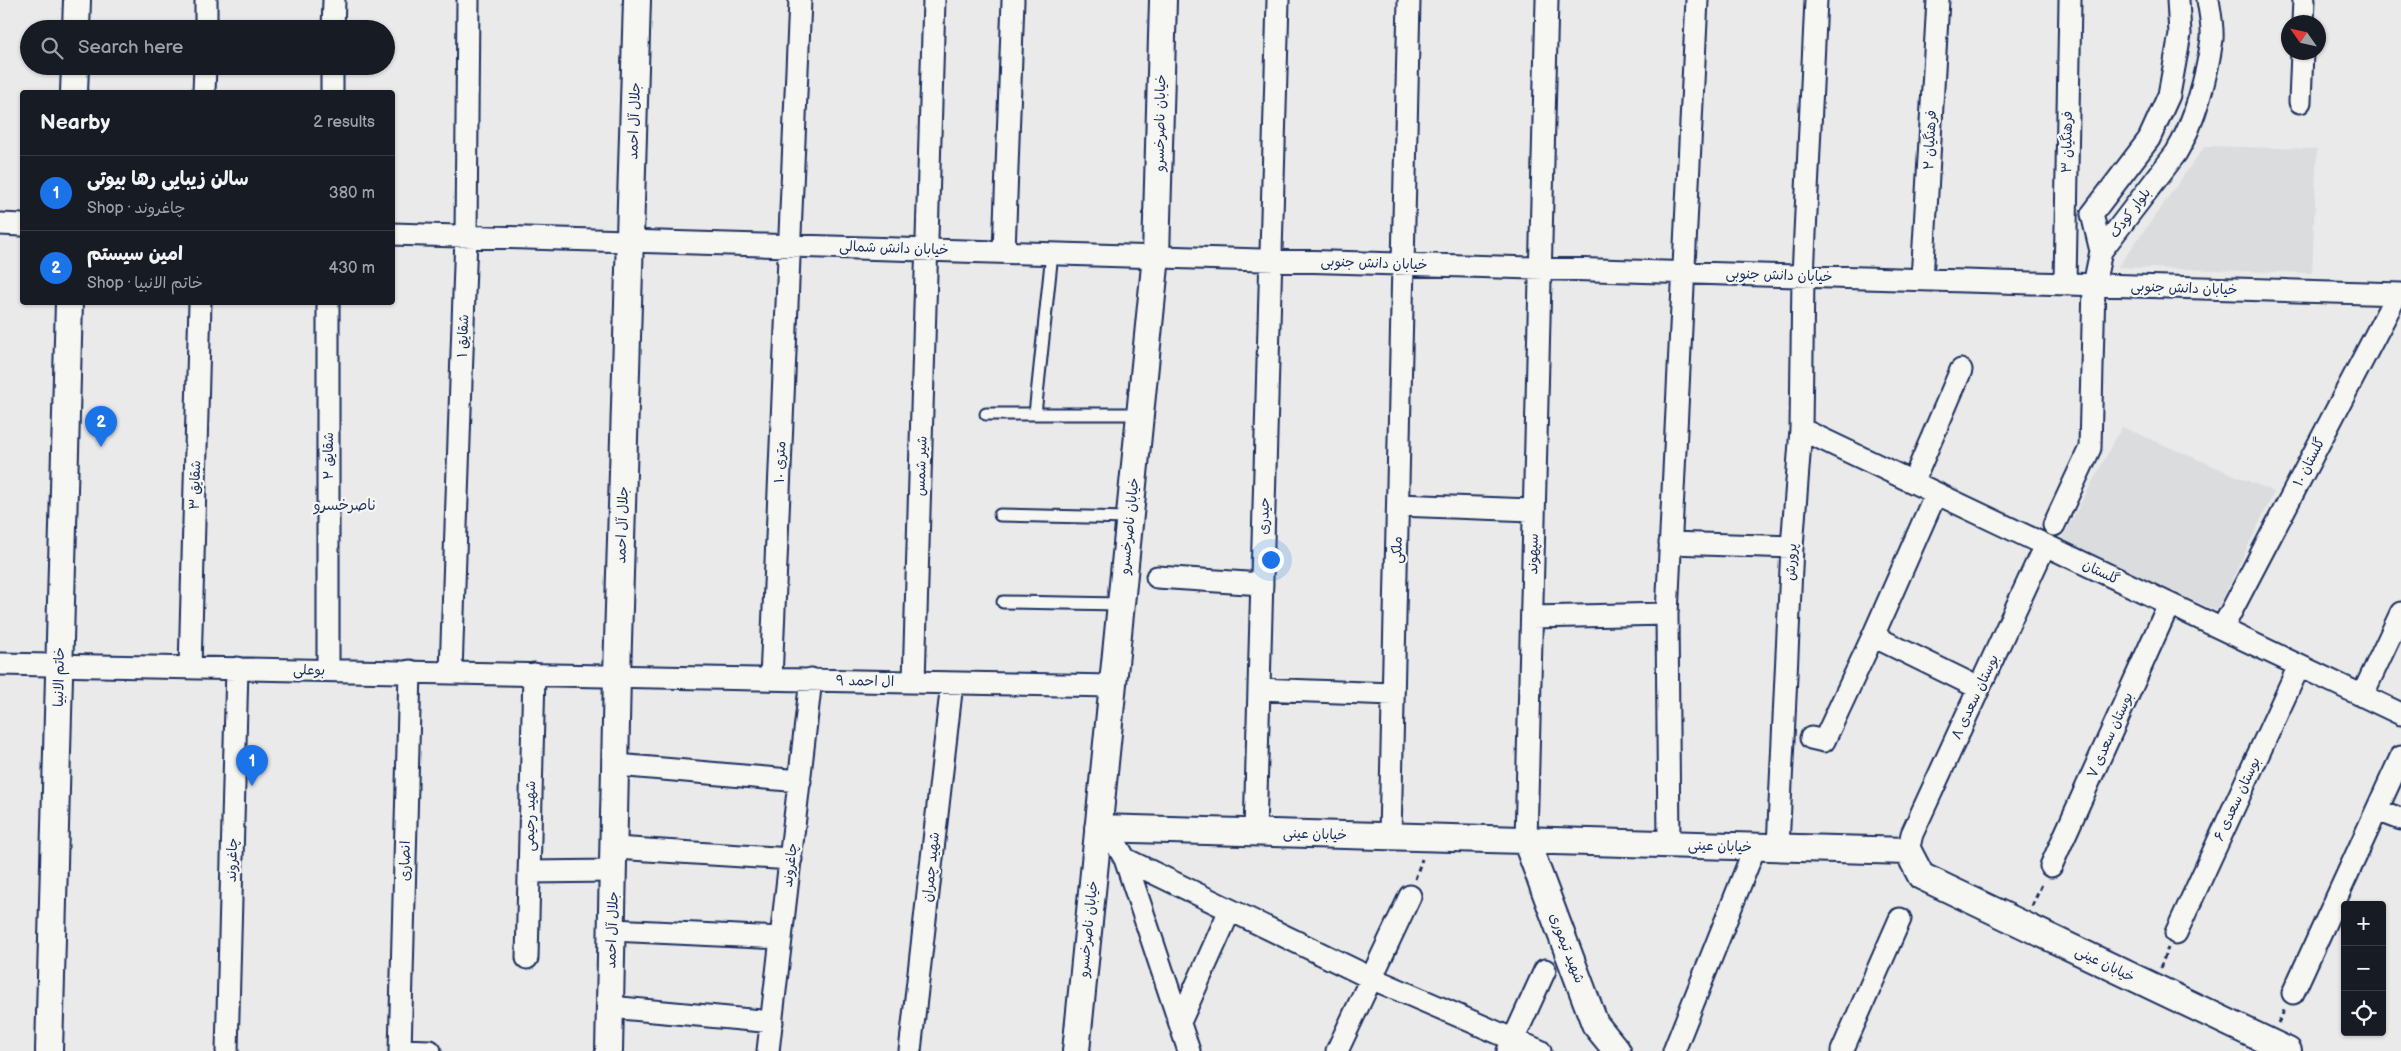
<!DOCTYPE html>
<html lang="en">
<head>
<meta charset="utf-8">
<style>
	body { margin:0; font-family:"Balsamiq Sans","Playpen Sans Arabic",sans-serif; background:#20242c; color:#f1f3f6 }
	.controls { position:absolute; right:15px; bottom:15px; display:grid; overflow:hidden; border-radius:5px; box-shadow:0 1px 4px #0004 }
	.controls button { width:45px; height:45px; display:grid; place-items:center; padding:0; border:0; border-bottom:1px solid #363941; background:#171b24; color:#f1f3f6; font:25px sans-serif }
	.compass { position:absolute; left:2281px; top:15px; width:45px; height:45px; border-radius:50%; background:#171b24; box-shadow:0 1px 4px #0004; rotate:304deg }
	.you { position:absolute; left:1270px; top:559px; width:18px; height:18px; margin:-12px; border:4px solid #fff; border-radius:50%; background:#1a73e8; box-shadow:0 0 0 8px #1a73e833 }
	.badge { display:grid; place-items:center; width:32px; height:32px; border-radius:50%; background:#1a73e8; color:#fff; font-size:16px; font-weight:700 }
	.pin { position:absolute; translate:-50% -41px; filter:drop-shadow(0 1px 2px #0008) }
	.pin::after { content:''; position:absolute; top:26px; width:18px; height:15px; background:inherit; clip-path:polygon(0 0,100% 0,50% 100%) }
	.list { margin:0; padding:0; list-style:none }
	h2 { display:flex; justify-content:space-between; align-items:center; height:65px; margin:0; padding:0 20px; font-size:21px }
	h2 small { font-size:16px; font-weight:400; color:#9ea1a6 }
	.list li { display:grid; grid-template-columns:32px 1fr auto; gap:15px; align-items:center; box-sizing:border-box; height:75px; padding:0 20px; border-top:1px solid #363941 }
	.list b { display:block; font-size:19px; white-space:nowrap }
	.list p { margin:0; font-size:16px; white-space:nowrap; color:#9ea1a6 }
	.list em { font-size:16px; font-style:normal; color:#9ea1a6 }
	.icon { flex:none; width:28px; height:28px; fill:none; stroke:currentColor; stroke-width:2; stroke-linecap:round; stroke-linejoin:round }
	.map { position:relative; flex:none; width:2401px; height:1051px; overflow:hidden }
	.search { position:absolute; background:#171b24; box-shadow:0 1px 4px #0004; left:20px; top:20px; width:375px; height:55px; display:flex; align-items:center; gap:12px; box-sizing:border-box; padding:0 18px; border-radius:28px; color:#9ea1a6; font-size:19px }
	.panel { position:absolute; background:#171b24; box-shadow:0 1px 4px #0004; left:20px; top:90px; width:375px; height:215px; border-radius:5px }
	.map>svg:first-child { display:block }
	.built { fill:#dadcde }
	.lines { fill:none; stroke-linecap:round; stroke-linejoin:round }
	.service-casing { stroke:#1b2f5e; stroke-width:15 }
	.minor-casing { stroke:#1b2f5e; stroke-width:25 }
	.tertiary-casing { stroke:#1b2f5e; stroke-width:30 }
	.path { stroke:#1b2f5e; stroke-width:3; stroke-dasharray:5 4; stroke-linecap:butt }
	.service { stroke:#f6f6f2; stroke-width:11 }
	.minor { stroke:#f6f6f2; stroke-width:21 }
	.tertiary { stroke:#f6f6f2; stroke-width:26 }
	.labels { text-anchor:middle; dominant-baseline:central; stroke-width:4.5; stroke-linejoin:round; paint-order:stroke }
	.street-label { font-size:14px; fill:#1b2f5e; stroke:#f6f6f2 }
	.neighbourhood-label { font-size:15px; fill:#1b2f5e; stroke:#f6f6f2 }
</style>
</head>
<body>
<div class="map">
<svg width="2401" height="1051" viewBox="0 0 2401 1051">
	<rect width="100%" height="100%" fill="#e9eae9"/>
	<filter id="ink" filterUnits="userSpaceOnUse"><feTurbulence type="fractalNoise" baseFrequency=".02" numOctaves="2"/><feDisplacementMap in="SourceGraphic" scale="10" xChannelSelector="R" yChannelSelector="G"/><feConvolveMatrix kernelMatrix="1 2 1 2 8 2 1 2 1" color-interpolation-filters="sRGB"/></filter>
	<g filter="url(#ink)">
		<path class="built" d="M2205,146L2317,149L2312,273L2118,267Z
			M2122,427L2274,492L2217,611L2071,546L2062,538Z"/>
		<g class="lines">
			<g class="service-casing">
				<path id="service" d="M986,414H1141
					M1035,414L1052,253
					M1000,515L1130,518
					M1003,602L1121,604"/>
			</g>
			<g class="minor-casing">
				<path id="minor" d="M2303,22L2304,0
					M206,29V0
					M333,29L334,0
					M204,92L205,66
					M332,92V66
					M2300,102L2302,52
					M0,224L22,225
					M392,234L2401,294
					M2101,251L2092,214L2149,139L2169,95L2180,34L2178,0
					M1004,252L1013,0
					M1922,280L1938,0
					M2065,284L2070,0
					M328,302V670
					M1801,429L2401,714
					M1913,482L1961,370
					M1936,493L1873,636L1979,688
					M1398,505L1534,510
					M2054,525L2090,448L2094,285L2101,251L2176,153C2195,122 2207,75 2212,39C2213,27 2210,12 2208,0
					M1670,543L1792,547
					M1157,577L1262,584
					M1532,617L1667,614
					M2222,629L2397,294
					M0,664L1112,686
					M190,668L200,302
					M451,672L466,236L468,0
					M771,679L800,0
					M914,682L934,0
					M1259,689L1393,694
					M2362,696L2401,613
					M1811,738L1824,741L1873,636
					M617,765L800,781
					M2377,810L2401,819
					M1107,828L1125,859L1371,978L1540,1051
					M1255,832L1278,0
					M1390,836L1409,0
					M1526,840L1547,0
					M1669,844L1667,614L1697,0
					M1778,847L1792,547L1801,429L1803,276L1816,0
					M615,848L791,859
					M1908,851L1912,834L2045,545
					M1125,859L1189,1051
					M2051,866L2169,604
					M529,872L614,871
					M612,930L781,938
					M2176,933L2299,666
					M527,958L534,674
					M2293,993L2401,757
					M610,1007L772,1022
					M1180,1022L1230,910
					M400,1050L430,1051
					M227,1051L237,668
					M400,1051L410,671
					M768,1051L811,679
					M910,1051L952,683
					M1337,1051L1410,896
					M1508,1051L1545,970
					M1674,1051L1755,847
					M1842,1051L1900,919"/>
			</g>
			<g class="tertiary-casing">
				<path id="tertiary" d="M76,29L77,0
					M74,92L75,66
					M1098,828L1908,851L1921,876L2288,1051
					M1526,840L1595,1024L1617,1051
					M49,1051L69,302
					M609,1051L617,675L637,0
					M1076,1051L1156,256L1163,0"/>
			</g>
			<path class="path" d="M1415,879L1422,859
				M2032,906L2043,882
				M2160,968L2168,948
				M2278,1023L2285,1009"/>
			<use href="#service" class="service"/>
			<use href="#minor" class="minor"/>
			<use href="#tertiary" class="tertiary"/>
		</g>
	</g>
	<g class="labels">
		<g class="street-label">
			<text transform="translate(634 121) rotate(-88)">جلال آل احمد</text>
			<text transform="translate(1160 123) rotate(-89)">خیابان ناصرخسرو</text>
			<text transform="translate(1930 140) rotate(-87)">فرهنگیان ۲</text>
			<text transform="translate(2067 142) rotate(-89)">فرهنگیان ۳</text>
			<text transform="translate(2130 213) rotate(-53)">بلوار کودک</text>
			<text transform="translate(894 248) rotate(2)">خیابان دانش شمالی</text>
			<text transform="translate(1374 263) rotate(2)">خیابان دانش جنوبی</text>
			<text transform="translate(1779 275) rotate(2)">خیابان دانش جنوبی</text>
			<text transform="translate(2184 288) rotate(2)">خیابان دانش جنوبی</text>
			<text transform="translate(463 336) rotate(-88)">شقایق ۱</text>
			<text transform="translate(328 456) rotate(-90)">شقایق ۲</text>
			<text transform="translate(780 462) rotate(-88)">۱۰ متری</text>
			<text transform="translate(2309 462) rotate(-63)">گلستان ۱۰</text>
			<text transform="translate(921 466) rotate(-88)">شیر شمس</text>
			<text transform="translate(195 485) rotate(-88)">شقایق ۳</text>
			<text transform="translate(1264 516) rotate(-88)">حیدری</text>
			<text transform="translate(622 525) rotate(-88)">جلال آل احمد</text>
			<text transform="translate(1129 526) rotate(-84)">خیابان ناصرخسرو</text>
			<text transform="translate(1397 550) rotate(-89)">ملکی</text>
			<text transform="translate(1533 554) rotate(-89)">سپهوند</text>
			<text transform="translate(1791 562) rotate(-87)">پرورش</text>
			<text transform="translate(2101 572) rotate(26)">گلستان</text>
			<text transform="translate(309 670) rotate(1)">بوعلی</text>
			<text transform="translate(59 677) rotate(-89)">خاتم الانبیا</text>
			<text transform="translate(865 681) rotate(1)">ال احمد ۹</text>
			<text transform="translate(1975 697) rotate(-65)">بوستان سعدی ۸</text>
			<text transform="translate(2110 735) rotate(-66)">بوستان سعدی ۷</text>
			<text transform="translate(2237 799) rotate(-65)">بوستان سعدی ۶</text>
			<text transform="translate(530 816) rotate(-89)">شهید رحیمی</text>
			<text transform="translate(1315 834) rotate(2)">خیابان عینی</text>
			<text transform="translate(1720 846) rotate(2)">خیابان عینی</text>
			<text transform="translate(232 860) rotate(-88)">چاغروند</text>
			<text transform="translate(405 861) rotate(-89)">انصاری</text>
			<text transform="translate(790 865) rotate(-83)">چاغروند</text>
			<text transform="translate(931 867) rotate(-84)">شهید چمران</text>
			<text transform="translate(1088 929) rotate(-84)">خیابان ناصرخسرو</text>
			<text transform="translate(612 930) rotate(-88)">جلال آل احمد</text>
			<text transform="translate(1567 948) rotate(69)">شهید تیموری</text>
			<text transform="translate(2105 964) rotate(26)">خیابان عینی</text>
		</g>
		<g class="neighbourhood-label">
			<text x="345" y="505">ناصرخسرو</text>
		</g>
	</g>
</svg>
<div class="controls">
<button>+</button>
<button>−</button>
<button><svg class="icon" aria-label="locate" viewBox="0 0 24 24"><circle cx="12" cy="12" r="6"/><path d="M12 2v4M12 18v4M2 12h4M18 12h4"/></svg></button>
</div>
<svg class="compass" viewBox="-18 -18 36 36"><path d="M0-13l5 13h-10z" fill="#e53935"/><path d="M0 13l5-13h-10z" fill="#9ea1a6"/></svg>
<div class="you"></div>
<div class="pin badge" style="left:252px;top:786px">1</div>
<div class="pin badge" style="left:101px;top:447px">2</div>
<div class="search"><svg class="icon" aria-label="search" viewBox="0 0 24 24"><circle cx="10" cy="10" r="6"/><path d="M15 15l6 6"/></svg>Search here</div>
<section class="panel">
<h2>Nearby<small>2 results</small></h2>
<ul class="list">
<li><span class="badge">1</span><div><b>سالن زیبایی رها بیوتی</b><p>Shop · چاغروند</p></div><em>380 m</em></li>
<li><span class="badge">2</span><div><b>امین سیستم</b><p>Shop · خاتم الانبیا</p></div><em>430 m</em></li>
</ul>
</section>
</div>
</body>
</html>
